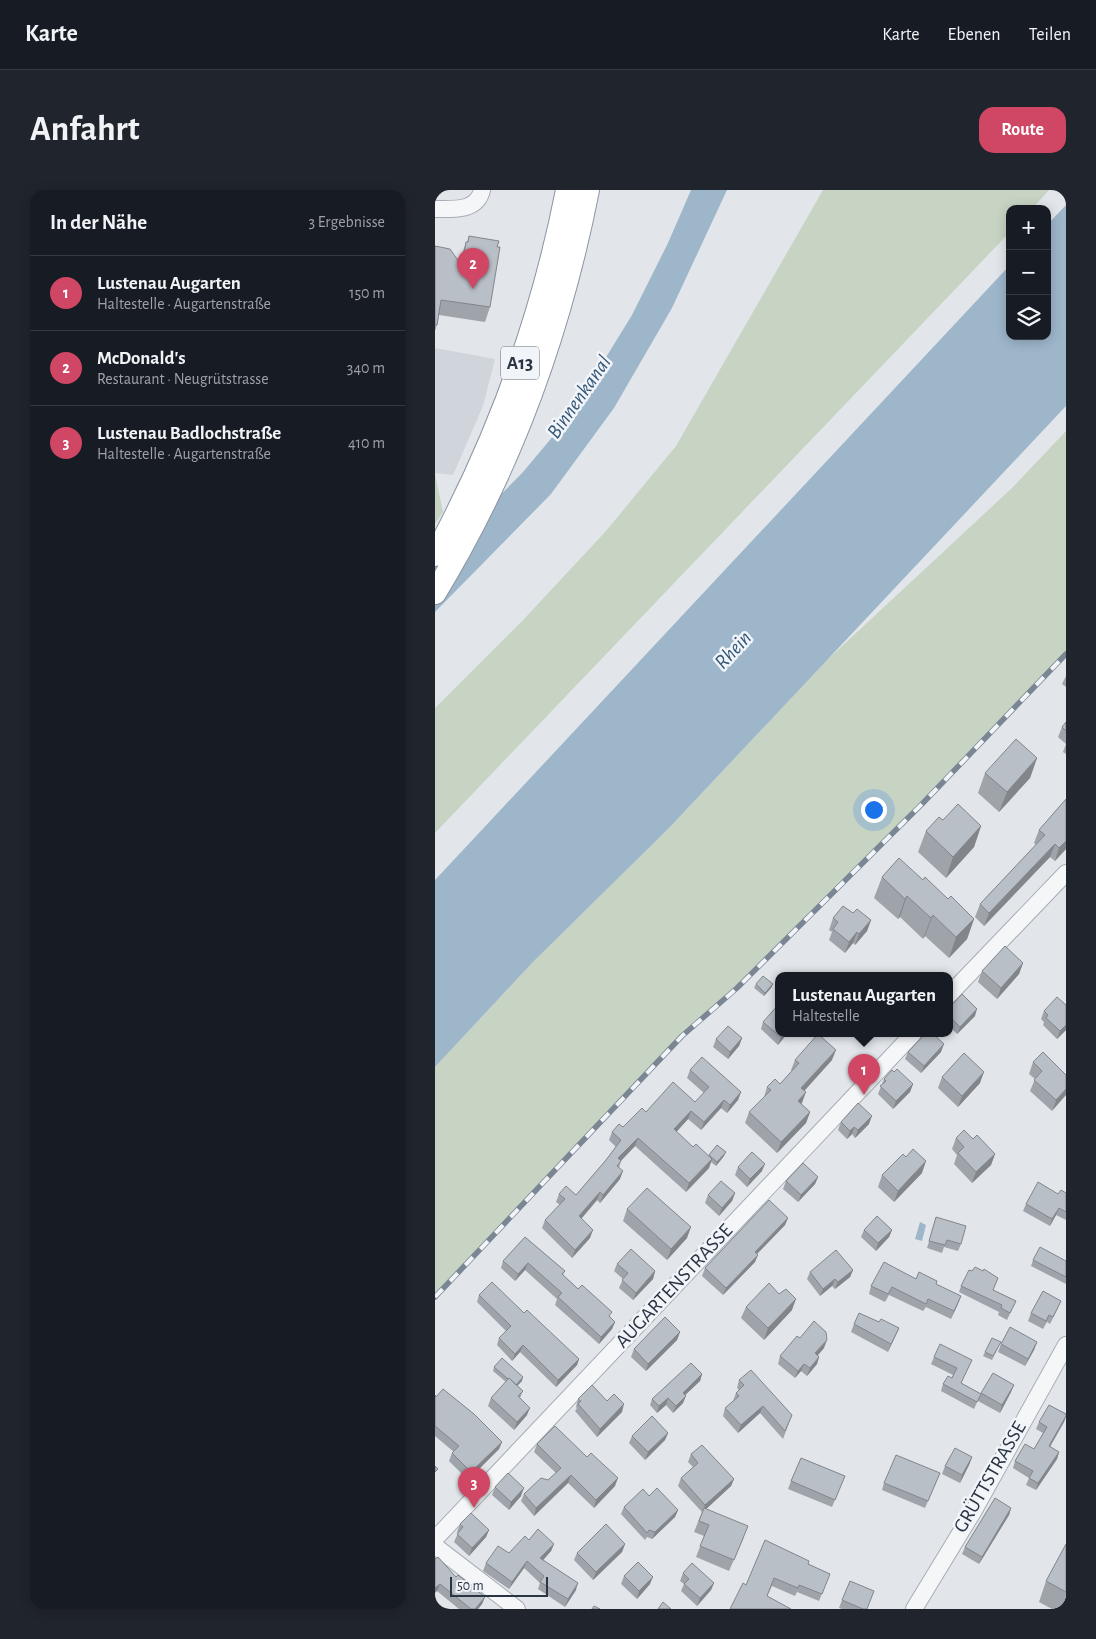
<!DOCTYPE html>
<html lang="de">
<head>
<meta charset="utf-8">
<style>
	body { margin:0; font-family:"Alegreya Sans",sans-serif; background:#20242c; color:#f1f3f6 }
	.controls { position:absolute; right:15px; top:15px; display:grid; overflow:hidden; border-radius:10px; box-shadow:0 2px 12px #0003 }
	.controls button { width:45px; height:45px; display:grid; place-items:center; padding:0; border:0; border-bottom:1px solid #363941; background:#171b24; color:#f1f3f6; font:25px sans-serif }
	.scale { position:absolute; left:15px; bottom:12px; width:98px; box-sizing:border-box; padding-left:5px; border:2px solid #2a3442; border-top:0; font-size:14px; line-height:18px; white-space:nowrap; color:#2a3442; -webkit-text-stroke:4px #f1f4f8; paint-order:stroke }
	.you { position:absolute; left:438px; top:619px; width:18px; height:18px; margin:-12px; border:4px solid #fff; border-radius:50%; background:#1a73e8; box-shadow:0 0 0 8px #1a73e833 }
	.badge { display:grid; place-items:center; width:32px; height:32px; border-radius:50%; background:#cf4764; color:#fff; font-size:16px; font-weight:700 }
	.pin { position:absolute; translate:-50% -41px; filter:drop-shadow(0 1px 2px #0008) }
	.pin::after { content:''; position:absolute; top:26px; width:18px; height:15px; background:inherit; clip-path:polygon(0 0,100% 0,50% 100%) }
	.popup { position:absolute; left:340px; top:782px; width:178px; height:65px; box-sizing:border-box; display:grid; place-content:center; border-radius:10px; background:#171b24; filter:drop-shadow(0 1px 4px #0005); font-size:16px; white-space:nowrap; color:#9ea1a6 }
	.popup b { font-size:19px; color:#f1f3f6 }
	.popup::after { content:''; position:absolute; left:50%; top:100%; margin-left:-10px; border:10px solid transparent; border-top-color:#171b24 }
	.list { margin:0; padding:0; list-style:none }
	h2 { display:flex; justify-content:space-between; align-items:center; height:65px; margin:0; padding:0 20px; font-size:21px }
	h2 small { font-size:16px; font-weight:400; color:#9ea1a6 }
	.list li { display:grid; grid-template-columns:32px 1fr auto; gap:15px; align-items:center; box-sizing:border-box; height:75px; padding:0 20px; border-top:1px solid #363941 }
	.list b { display:block; font-size:19px; white-space:nowrap }
	.list p { margin:0; font-size:16px; white-space:nowrap; color:#9ea1a6 }
	.list em { font-size:16px; font-style:normal; color:#9ea1a6 }
	.icon { flex:none; width:28px; height:28px; fill:none; stroke:currentColor; stroke-width:2; stroke-linecap:round; stroke-linejoin:round }
	.map { position:relative; flex:none; width:631px; height:1419px; overflow:hidden; border-radius:15px }
	header { display:flex; align-items:center; gap:30px; box-sizing:border-box; height:70px; padding:0 25px; background:#171b24; border-bottom:1px solid #363941 }
	header strong { font-size:24px }
	nav { display:flex; gap:28px; margin-inline-start:auto; font-size:18px }
	.intro { display:flex; align-items:center; justify-content:space-between; box-sizing:border-box; height:120px; padding:0 30px }
	h1 { margin:0; font-size:35px }
	.button { padding:12px 22px; border-radius:15px; background:#cf4764; color:#fff; font-size:18px; font-weight:700 }
	main { display:flex; gap:30px; padding:0 30px }
	aside { flex:1; background:#171b24; border-radius:15px; box-shadow:0 2px 12px #0003 }
	.map>svg:first-child { display:block }
	.built { fill:#d0d5dc }
	.green { fill:#c8d4c3 }
	.water { fill:#9db6ca }
	.lines { fill:none; stroke-linecap:round; stroke-linejoin:round }
	.minor-casing { stroke:#a7adb4; stroke-width:18 }
	.highway-casing { stroke:#8994a1; stroke-width:24 }
	.minor { stroke:#f5f6f8; stroke-width:16 }
	.highway { stroke:#fff; stroke-width:22 }
	.rail-casing { stroke:#7b8694; stroke-width:5.5 }
	.rail { stroke:#f1f4f8; stroke-width:4; stroke-dasharray:11; stroke-linecap:butt }
	.wall { fill:#9fa4ab }
	.shaded-wall { fill:#82868b }
	.building { fill:#b9bfc7; stroke:#82868b }
	.labels { text-anchor:middle; dominant-baseline:central; stroke-width:5; stroke-linejoin:round; paint-order:stroke }
	.shield { fill:#f1f4f8; stroke:#666e79; stroke-width:1 }
	.shield-label { font-size:19px; font-weight:bold; fill:#2a3442 }
	.street-label { font-size:20px; fill:#2a3442; stroke:#f1f4f8 }
	.water-label { font-size:21px; font-style:italic; fill:#335677; stroke:#f1f4f8 }
</style>
</head>
<body>
<header>
<strong>Karte</strong>
<nav><a>Karte</a><a>Ebenen</a><a>Teilen</a></nav>
</header>
<div class="intro"><h1>Anfahrt</h1><a class="button">Route</a></div>
<main>
<aside>
<h2>In der Nähe<small>3 Ergebnisse</small></h2>
<ul class="list">
<li><span class="badge">1</span><div><b>Lustenau Augarten</b><p>Haltestelle · Augartenstraße</p></div><em>150 m</em></li>
<li><span class="badge">2</span><div><b>McDonald's</b><p>Restaurant · Neugrütstrasse</p></div><em>340 m</em></li>
<li><span class="badge">3</span><div><b>Lustenau Badlochstraße</b><p>Haltestelle · Augartenstraße</p></div><em>410 m</em></li>
</ul>
</aside>
<div class="map">
<svg width="631" height="1419" viewBox="0 0 631 1419">
	<rect width="100%" height="100%" fill="#e2e6ea"/>
	<path class="built" d="M0,158L60,169L48,216L18,285L0,283Z"/>
	<path class="green" d="M388,0H614L597,19H575V42L0,643V518L89,429L171,341L241,256Z
		M631,241V464L302,798L247,846L0,1106V877L97,773L234,638L391,471L578,297Z
		M0,284L8,322L0,334Z"/>
	<path class="water" d="M256,0H292L237,118L179,218L116,304L0,422V372L88,282L135,226L197,125L233,53Z
		M631,15V216L234,638L97,773L0,877V690L575,75V146H612V35Z
		M485,1032L491,1035L487,1051L480,1049Z"/>
	<g class="lines">
		<g class="minor-casing">
			<path id="minor" d="M0,19C17,19 42,22 47,0
				M514,805L631,683
				M0,1349L478,844
				M0,1356L82,1419
				M479,1419L538,1322L631,1155"/>
		</g>
		<g class="highway-casing">
			<path id="highway" d="M0,365C62,251 107,128 132,0
				M0,403C75,280 125,142 153,0"/>
		</g>
		<use href="#minor" class="minor"/>
		<use href="#highway" class="highway"/>
		<g class="rail-casing">
			<path id="rail" d="M0,1107L247,846L302,798L487,614L631,464"/>
		</g>
		<use href="#rail" class="rail"/>
	</g>
	<path class="wall" d="M34,46L55,117L50,132L4,125L2,135L0,141V56L25,73L26,67L31,52H32Z
		M631,486V497L627,494Z
		M631,532V554L623,547L627,537Z
		M631,554V564L628,562Z
		M602,568L595,588L564,622L543,603L550,583Z
		M631,609V659L620,671L615,667L549,736L540,727L545,714L601,655L599,653L604,640Z
		M508,630L546,636L539,657L511,688L483,662L491,641Z
		M447,687L488,690L539,729L532,749L514,768L490,746L488,749L465,727L463,729L439,708Z
		M418,723L436,730L432,741L420,755L418,753L410,763L394,750L397,742L394,740L398,728Z
		M588,773L584,784L562,809L543,792L547,781Z
		M321,794H338L336,798L329,806L319,798Z
		M514,818L540,826L522,844L514,836Z
		M609,821L631,840L622,849L608,835L609,832L606,829Z
		M328,832L344,844H352L343,855L326,839Z
		M307,848L304,856L293,869L278,857L281,849Z
		M473,862H506L486,883L470,869Z
		M360,870H397L369,901L366,914L375,922L371,933L342,963L310,933L314,922L329,907L332,897L345,894L357,881L356,880Z
		M598,872L631,885L617,921L595,901L600,889L594,884Z
		M255,880L306,902L303,910L292,923L286,918L266,940L253,929L241,942L258,957L274,966H289L281,976L276,972L274,978L251,1002L200,956L186,971L184,978L185,989L165,1013L162,1010L146,1029L155,1048L137,1068L107,1038L110,1030L125,1015L121,1012L124,1004L141,1005L171,970L181,957L174,950L177,942L188,937L211,922L260,912L269,903L252,888Z
		M459,882L478,894L475,902L458,919L443,904L449,889Z
		M507,887L545,893L523,917L503,898Z
		M406,932L434,934L420,948L417,944L412,949L403,940Z
		M521,948L538,949L560,964L556,975L537,993L519,974L522,965L517,959Z
		M303,977L327,981L312,997L300,985Z
		M487,983L459,1012L443,997L447,985Z
		M383,987L380,994L363,1012L348,999L351,991Z
		M300,1003L297,1011L284,1026L270,1013L273,1005Z
		M631,1003V1030L621,1025L615,1036L588,1021L591,1014L623,1004Z
		M192,1019L252,1048L232,1070L188,1031Z
		M501,1027L526,1054L523,1061L509,1057L507,1063L492,1058Z
		M353,1028L350,1035L322,1064L320,1072L288,1105L267,1086L270,1078Z
		M429,1040H457L454,1047L441,1061L426,1047Z
		M90,1047L130,1081L128,1085L180,1132L177,1139L164,1154L120,1115L122,1109L90,1080L80,1091L66,1078L68,1071Z
		M598,1070L631,1071V1094L596,1076Z
		M182,1074L220,1081L218,1089L198,1110L184,1098L188,1089L179,1081Z
		M418,1080L415,1087L400,1099L397,1096L385,1106L372,1089L375,1082Z
		M537,1081L563,1088L558,1100L581,1111L572,1130L563,1125L564,1122L524,1102L526,1096Z
		M481,1089L501,1095L526,1106L516,1129L491,1117L488,1121L454,1105L450,1112L434,1104L436,1096Z
		M44,1105L89,1123L144,1169L142,1175L121,1197L85,1162L77,1171L62,1155L64,1148L71,1141L42,1112Z
		M626,1111L623,1118L615,1134L612,1132L608,1139L593,1131L596,1123Z
		M311,1117L357,1120L329,1150L306,1128Z
		M444,1132L464,1138L453,1162L416,1142L419,1134Z
		M245,1142L242,1150L211,1181L196,1167L199,1159Z
		M365,1148L389,1158L383,1165L384,1167L382,1174L372,1186L366,1181L360,1188L343,1174L345,1166Z
		M602,1152L599,1160L590,1176L563,1162L566,1154Z
		M564,1156L557,1170L548,1166L550,1162Z
		M499,1167L537,1170L526,1193L546,1204L539,1219L506,1201L508,1194L517,1188L518,1185L496,1174Z
		M59,1177L87,1191L82,1196L88,1201L85,1208L92,1225L79,1240L53,1216L56,1208L71,1192L58,1181Z
		M267,1184L265,1191L250,1205L248,1213L238,1223L231,1215L222,1223L215,1215L217,1209Z
		M304,1190L357,1225L348,1249L325,1223L303,1243L288,1226L290,1218L298,1211L301,1203L304,1200L302,1198Z
		M579,1195L576,1202L565,1223L543,1211L546,1203Z
		M0,1205L67,1252L64,1259L33,1290L14,1271L17,1263L19,1262L0,1246Z
		M143,1209L187,1222L162,1247L140,1221L142,1218L141,1217Z
		M631,1226L629,1232L615,1257L624,1262L622,1269L601,1300L591,1295L594,1288L578,1278L580,1271L599,1259L608,1243L601,1239L604,1232Z
		M233,1243L230,1250L210,1270L194,1253L197,1246Z
		M102,1254L180,1296L159,1318L133,1293L99,1326L86,1311L89,1304L113,1290L121,1283L99,1262Z
		M256,1264L299,1289L296,1296L271,1319L309,1347L294,1381L261,1367L269,1346L259,1342L267,1322L243,1296L246,1288L258,1277L253,1272Z
		M537,1267L534,1275L525,1293L507,1284L510,1276Z
		M505,1283L490,1318L447,1300L449,1293Z
		M410,1286L397,1317L353,1299L356,1291Z
		M60,1297L86,1306L74,1320L57,1305Z
		M214,1306L243,1320L240,1327L217,1349L212,1347L210,1350L186,1324L189,1317Z
		M576,1318L574,1325L544,1374L527,1364L530,1357Z
		M25,1334L54,1340L51,1347L34,1366L19,1352L23,1343L22,1342Z
		M94,1350L119,1354L116,1361L108,1370L141,1400L130,1417L103,1399L105,1393L89,1378L74,1399L48,1381L51,1373L74,1363Z
		M190,1354L187,1362L158,1390L139,1370L142,1363Z
		M631,1354V1419H617L604,1412L611,1391Z
		M0,1369L21,1387L50,1407L47,1414L43,1419H24L2,1401Z
		M373,1374L395,1384L384,1411L362,1402L360,1406L337,1396L332,1406L311,1395Z
		M248,1383L279,1393L276,1400L262,1416L246,1401L249,1394L245,1391Z
		M189,1386L215,1394L202,1409L186,1394Z
		M407,1410L432,1419H407L404,1418Z"/>
	<path class="shaded-wall" d="M602,568L595,588L564,622L572,602Z
		M546,636L539,657L511,688L518,667Z
		M631,651V659L620,671L624,658Z
		M620,654L615,667L549,736L554,723Z
		M472,706L465,727L463,729L470,709Z
		M498,725L490,746L488,749L496,728Z
		M539,729L532,749L514,768L521,747Z
		M436,730L432,741L420,755L424,744Z
		M422,742L418,753L410,763L414,752Z
		M588,773L584,784L562,809L566,798Z
		M338,794L336,798L329,806L330,803Z
		M542,819L540,826L522,844L525,837Z
		M631,835V840L622,849L625,841Z
		M349,844H352L343,855L346,847Z
		M307,848L304,856L293,869L295,862Z
		M509,854L506,862L486,883L489,876Z
		M401,860L397,870L362,909L366,898Z
		M549,882L545,893L523,917L527,906Z
		M478,894L475,902L458,919L461,911Z
		M631,899V905L617,921L621,910Z
		M306,902L303,910L292,923L295,915Z
		M371,902L367,913L359,922L363,911Z
		M289,910L286,918L266,940L269,932Z
		M256,921L253,929L236,948L239,939Z
		M375,922L371,933L342,963L346,952Z
		M437,926L434,934L420,948L423,940Z
		M419,937L417,944L412,949L415,941Z
		M203,948L200,956L180,977L183,968Z
		M291,962L289,966L281,976L282,972Z
		M560,964L556,975L537,993L541,982Z
		M277,969L274,978L251,1002L254,993Z
		M491,971L487,983L459,1012L463,1001Z
		M330,974L327,981L312,997L315,989Z
		M188,981L185,989L165,1013L168,1005Z
		M383,987L380,994L363,1012L366,1005Z
		M165,1002L162,1010L141,1035L144,1026Z
		M300,1003L297,1011L284,1026L287,1018Z
		M624,1018L621,1025L615,1036L617,1029Z
		M353,1028L350,1035L317,1069L320,1062Z
		M256,1037L252,1048L232,1070L236,1059Z
		M158,1040L155,1048L137,1068L140,1060Z
		M457,1040L454,1047L441,1061L443,1053Z
		M323,1065L320,1072L288,1105L291,1098Z
		M93,1073L90,1080L80,1091L83,1084Z
		M418,1080L415,1087L400,1099L403,1092Z
		M220,1081L218,1089L198,1110L201,1103Z
		M400,1089L397,1096L385,1106L388,1099Z
		M526,1106L523,1114L516,1129L519,1121Z
		M361,1109L357,1120L329,1150L333,1138Z
		M180,1132L177,1139L164,1154L166,1147Z
		M464,1138L461,1145L453,1162L456,1154Z
		M245,1142L242,1150L211,1181L213,1174Z
		M392,1150L389,1158L378,1171L380,1163Z
		M602,1152L599,1160L590,1176L593,1169Z
		M88,1155L85,1162L77,1171L80,1164Z
		M384,1167L382,1174L372,1186L375,1178Z
		M144,1169L142,1175L121,1197L123,1190Z
		M369,1174L366,1181L360,1188L363,1181Z
		M267,1184L265,1191L245,1210L248,1203Z
		M88,1187L87,1191L79,1199L80,1196Z
		M579,1195L576,1202L565,1223L567,1215Z
		M251,1206L248,1213L238,1223L241,1216Z
		M233,1208L231,1215L222,1223L224,1216Z
		M189,1214L187,1222L162,1247L165,1239Z
		M328,1216L325,1223L303,1243L306,1235Z
		M95,1218L92,1225L79,1240L82,1232Z
		M631,1226L629,1232L611,1263L614,1256Z
		M233,1243L230,1250L210,1270L213,1262Z
		M67,1252L64,1259L33,1290L36,1282Z
		M624,1262L622,1269L601,1300L603,1293Z
		M537,1267L534,1275L525,1293L527,1285Z
		M136,1285L133,1293L99,1326L101,1318Z
		M183,1288L180,1296L159,1318L161,1310Z
		M299,1289L296,1296L268,1322L270,1315Z
		M89,1298L86,1306L74,1320L76,1312Z
		M576,1318L574,1325L544,1374L547,1367Z
		M243,1320L240,1327L217,1349L220,1342Z
		M54,1340L51,1347L34,1366L37,1358Z
		M119,1354L116,1361L103,1376L105,1368Z
		M190,1354L187,1362L158,1390L161,1382Z
		M92,1371L89,1378L74,1399L77,1392Z
		M218,1387L215,1394L202,1409L204,1401Z
		M143,1393L141,1400L130,1417L133,1409Z
		M279,1393L276,1400L262,1416L265,1408Z
		M5,1394L2,1401L0,1403V1398Z
		M50,1407L47,1414L43,1419H40Z"/>
	<path class="building" d="M34,46L64,51L62,57H65L55,117L6,110L2,135L0,134V56L15,59L27,76L31,52H33Z
		M631,532V541L627,537Z
		M581,549L602,568L572,602L550,583Z
		M631,609V651L624,658L620,654L554,723L545,714L610,645L604,640Z
		M523,614L546,636L518,667L491,641L504,627L508,630Z
		M464,668L488,690L490,687L513,709L516,706L539,729L521,747L498,725L496,728L472,706L470,709L447,687Z
		M408,716L418,723L422,719L436,730L424,744L422,742L414,752L398,739L403,732L398,728Z
		M570,756L588,773L566,798L547,781Z
		M328,786L338,794L330,803L321,794Z
		M527,804L542,819L525,837L514,826V818Z
		M622,807L631,815V835L625,841L611,828L613,825L609,821Z
		M344,814V844H349L346,847L328,832Z
		M293,836L307,848L295,862L281,849Z
		M383,844L401,860L366,898L371,902L363,911L375,922L346,952L314,922L336,900L332,897L340,889L345,894L364,873L360,870Z
		M490,844H498L509,854L489,876L473,862Z
		M608,862L631,885V899L621,910L599,890L607,881L598,872Z
		M529,863L549,882L527,906L507,887Z
		M267,867L306,902L295,915L289,910L269,932L256,921L239,939L258,957L261,954L277,969L254,993L203,948L183,968L186,971L182,976L188,981L168,1005L165,1002L144,1026L158,1040L140,1060L110,1030L130,1009L124,1004L131,996L141,1005L171,970L186,950L177,942L184,934L188,937L207,918L211,922L238,892L260,912L274,897L255,880Z
		M462,879L478,894L461,911L445,896L451,891L449,889L457,880L459,882Z
		M423,913L437,926L423,940L419,937L415,941L406,932Z
		M529,940L538,949L542,945L560,964L541,982L523,963L529,957L521,948Z
		M282,955L291,962L282,972L274,965Z
		M478,959L491,971L463,1001L447,985L468,964L471,967Z
		M317,962L330,974L315,989L303,977Z
		M368,973L383,987L366,1005L351,991Z
		M286,991L300,1003L287,1018L273,1005Z
		M603,992L623,1004L626,1000L631,1003V1022L624,1018L617,1029L591,1014Z
		M212,998L256,1037L236,1059L192,1019Z
		M334,1010L353,1028L320,1062L323,1065L291,1098L270,1078Z
		M442,1026L457,1040L443,1053L429,1040Z
		M501,1027L531,1036L526,1054L512,1050L510,1055L494,1051Z
		M90,1047L130,1081L127,1084L143,1099L147,1095L177,1122L174,1126L180,1132L166,1147L123,1107L127,1103L93,1073L83,1084L68,1071Z
		M605,1057L631,1071V1087L598,1070Z
		M196,1059L220,1081L201,1103L187,1090L193,1083L182,1074Z
		M401,1060L418,1080L403,1092L400,1089L388,1099L375,1082Z
		M449,1072L481,1089L484,1082L502,1091L501,1094L526,1106L519,1121L493,1109L491,1114L457,1097L453,1104L436,1096Z
		M540,1077L548,1081L549,1079L563,1088L558,1100L581,1111L575,1123L566,1118L567,1115L526,1096L534,1080L537,1081Z
		M57,1092L89,1123L92,1120L144,1169L123,1190L88,1155L80,1164L64,1148L76,1136L44,1105Z
		M334,1093L344,1104L351,1099L361,1109L333,1138L311,1117Z
		M608,1101L626,1111L618,1127L614,1125L611,1131L596,1123Z
		M424,1123L444,1132L446,1129L464,1138L456,1154L419,1134Z
		M230,1127L245,1142L213,1174L199,1159Z
		M379,1131L391,1142L392,1150L380,1163L384,1167L375,1178L369,1174L363,1181L345,1166L362,1146L365,1148Z
		M575,1137L602,1152L593,1169L566,1154Z
		M557,1148L566,1152L558,1166L550,1162Z
		M505,1154L537,1170L526,1193L546,1204L542,1212L508,1194L513,1186L517,1188L522,1178L499,1167Z
		M67,1168L88,1187L81,1195L74,1188L73,1189L59,1177Z
		M256,1173L267,1184L248,1203L251,1206L241,1216L233,1208L224,1216L217,1209Z
		M316,1180L357,1225L350,1241L328,1216L306,1235L290,1218L304,1206L301,1203L309,1195L304,1190Z
		M558,1183L579,1195L567,1215L546,1203Z
		M74,1188L88,1201L83,1206L95,1218L82,1232L56,1208Z
		M157,1195L172,1211L179,1204L189,1214L165,1239L143,1214L146,1211L143,1209Z
		M8,1199L39,1224L67,1252L36,1282L17,1263L24,1256L0,1236V1205L1,1207Z
		M614,1215L631,1224V1226L614,1256L624,1262L603,1293L594,1288L598,1281L580,1271L590,1254L599,1259L612,1237L604,1232Z
		M217,1226L233,1243L213,1262L197,1246Z
		M120,1236L152,1267L156,1263L183,1288L161,1310L136,1285L101,1318L89,1304L106,1288L113,1290L126,1278L102,1254Z
		M267,1255L299,1289L270,1315L246,1288L263,1273L256,1264Z
		M520,1258L537,1267L527,1285L510,1276Z
		M461,1265L505,1283L493,1311L449,1293Z
		M366,1268L410,1286L400,1310L356,1291Z
		M0,1276L3,1279L0,1282Z
		M73,1283L89,1298L76,1312L60,1297Z
		M222,1298L243,1320L220,1342L214,1340L212,1343L189,1317L208,1299L214,1306Z
		M560,1308L576,1318L547,1367L530,1357Z
		M269,1318L313,1336L299,1370L265,1356L274,1335L264,1331Z
		M36,1323L54,1340L37,1358L22,1344L28,1337L25,1334Z
		M171,1334L190,1354L161,1382L142,1363Z
		M103,1339L119,1354L105,1368L143,1393L133,1409L105,1392L109,1386L92,1371L77,1392L51,1373L63,1356L74,1363L90,1346L94,1350Z
		M330,1350L374,1371L373,1374L395,1384L387,1404L364,1395L363,1398L339,1388L332,1406L356,1419H295L308,1393L311,1395Z
		M631,1354V1402L611,1391Z
		M3,1367L21,1387L23,1385L50,1407L40,1419H36L5,1394L0,1398V1369Z
		M203,1372L218,1387L204,1401L189,1386Z
		M257,1373L279,1393L265,1408L249,1394L254,1389L248,1383Z
		M415,1391L439,1401L432,1419H428L407,1410Z
		M228,1412L236,1419H223Z
		M159,1416L165,1419H157Z"/>
	<g class="labels">
		<rect class="shield" x="66" y="156.5" width="38" height="33" rx="4"/>
		<g class="shield-label">
			<text x="85" y="173">A13</text>
		</g>
		<g class="street-label">
			<text transform="translate(239 1096) rotate(-47)">AUGARTENSTRASSE</text>
			<text transform="translate(555 1287) rotate(-60)">GRÜTTSTRASSE</text>
		</g>
		<g class="water-label">
			<text transform="translate(144 207) rotate(-55)">Binnenkanal</text>
			<text transform="translate(298 460) rotate(-47)">Rhein</text>
		</g>
	</g>
</svg>
<div class="controls">
<button>+</button>
<button>−</button>
<button><svg class="icon" aria-label="layers" viewBox="0 0 24 24"><path d="M12 4l9 5-9 5-9-5zM3 14l9 5 9-5"/></svg></button>
</div>
<div class="scale">50 m</div>
<div class="you"></div>
<div class="pin badge" style="left:429px;top:905px">1</div>
<div class="popup"><b>Lustenau Augarten</b>Haltestelle</div>
<div class="pin badge" style="left:38px;top:99px">2</div>
<div class="pin badge" style="left:39px;top:1318px">3</div>
</div>
</main>
</body>
</html>
